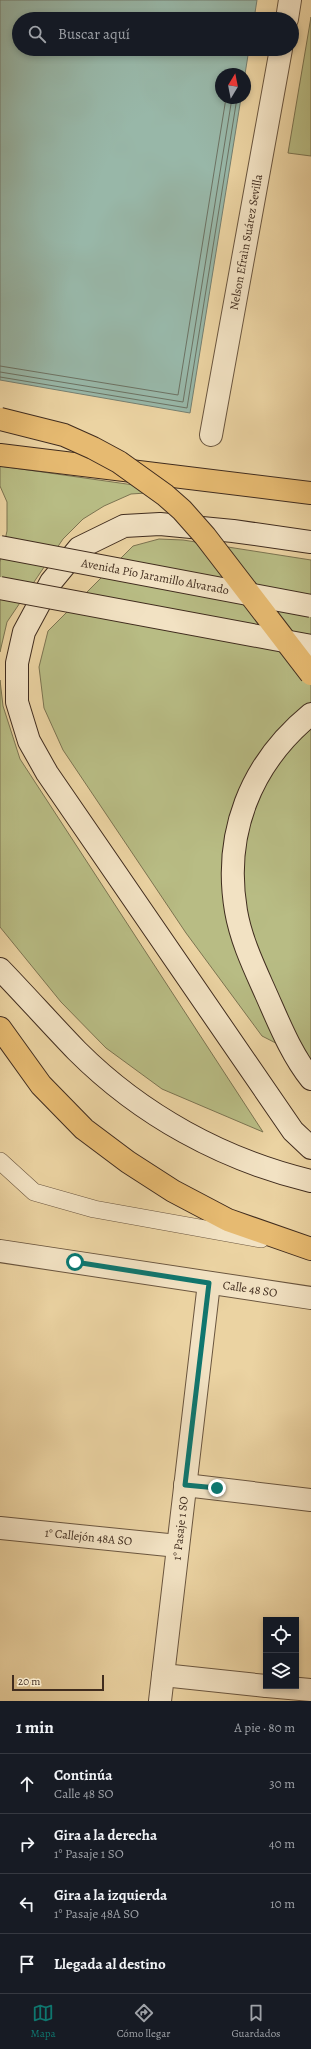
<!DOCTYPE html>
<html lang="es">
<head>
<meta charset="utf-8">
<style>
	body { margin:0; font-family:Alegreya,serif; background:#242831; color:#f1f3f6 }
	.controls { position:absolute; right:12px; bottom:12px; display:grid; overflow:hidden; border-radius:0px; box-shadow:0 2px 6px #0003 }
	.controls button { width:36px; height:36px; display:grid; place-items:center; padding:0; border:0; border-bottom:1px solid #363941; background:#171b24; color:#f1f3f6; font:20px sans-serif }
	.compass { position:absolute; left:215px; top:68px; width:36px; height:36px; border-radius:50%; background:#171b24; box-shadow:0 2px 6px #0003; rotate:10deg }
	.scale { position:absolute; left:12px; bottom:10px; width:92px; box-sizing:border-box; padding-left:4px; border:2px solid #402c1e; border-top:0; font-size:11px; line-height:14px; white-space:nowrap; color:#402c1e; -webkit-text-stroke:3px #f2e2c3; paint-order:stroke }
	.stop { position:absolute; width:12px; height:12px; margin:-9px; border:3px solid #0f766e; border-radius:50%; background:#fff }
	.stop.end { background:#0f766e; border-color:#fff; box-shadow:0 1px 4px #0008 }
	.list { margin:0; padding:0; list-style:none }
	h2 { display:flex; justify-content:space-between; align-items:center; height:52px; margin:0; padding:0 16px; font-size:17px }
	h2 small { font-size:13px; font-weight:400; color:#9ea1a6 }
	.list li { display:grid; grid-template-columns:26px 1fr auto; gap:12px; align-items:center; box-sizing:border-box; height:60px; padding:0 16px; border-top:1px solid #363941 }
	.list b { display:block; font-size:15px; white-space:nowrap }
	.list p { margin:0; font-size:13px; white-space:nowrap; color:#9ea1a6 }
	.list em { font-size:13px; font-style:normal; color:#9ea1a6 }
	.icon { flex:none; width:22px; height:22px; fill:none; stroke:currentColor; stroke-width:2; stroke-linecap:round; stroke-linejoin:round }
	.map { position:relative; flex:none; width:311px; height:1701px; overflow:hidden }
	.search { position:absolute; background:#171b24; box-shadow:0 2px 6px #0003; left:12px; right:12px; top:12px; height:44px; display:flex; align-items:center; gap:10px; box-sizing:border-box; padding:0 14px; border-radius:22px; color:#9ea1a6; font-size:15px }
	.sheet { height:292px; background:#171b24 }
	nav { display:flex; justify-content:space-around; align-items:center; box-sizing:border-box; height:56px; border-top:1px solid #363941; background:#171b24; font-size:11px; color:#9ea1a6 }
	nav a { display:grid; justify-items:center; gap:2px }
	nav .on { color:#0f766e }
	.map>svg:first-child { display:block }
	.green { fill:#b8bc84; stroke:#7c7451 }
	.water { fill:#98b7a8; stroke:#757f71 }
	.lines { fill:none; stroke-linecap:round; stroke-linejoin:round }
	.shore { stroke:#6c7263; stroke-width:1 }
	.service-casing { stroke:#6b563f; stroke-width:18 }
	.minor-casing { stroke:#6b563f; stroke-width:24 }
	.secondary-casing { stroke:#402c1e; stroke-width:24 }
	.trunk-casing { stroke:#402c1e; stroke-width:24 }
	.service { stroke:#f2e2c3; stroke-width:17 }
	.minor { stroke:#f2e2c3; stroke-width:22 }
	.secondary { stroke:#f2e2c3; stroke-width:22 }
	.trunk { stroke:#e6ba71; stroke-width:22 }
	.secondary-bridge-casing { stroke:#402c1e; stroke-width:24; stroke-linecap:butt }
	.trunk-bridge-casing { stroke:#402c1e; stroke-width:24; stroke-linecap:butt }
	.secondary-bridge { stroke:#f2e2c3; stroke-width:22 }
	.trunk-bridge { stroke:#e6ba71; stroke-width:22 }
	.route { stroke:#0f766e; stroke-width:5 }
	.labels { text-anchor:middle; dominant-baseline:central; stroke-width:4; stroke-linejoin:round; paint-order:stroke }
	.street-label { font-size:12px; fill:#402c1e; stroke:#f2e2c3 }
</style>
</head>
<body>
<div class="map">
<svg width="311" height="1701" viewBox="0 0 311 1701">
	<rect width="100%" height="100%" fill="#ebd3a2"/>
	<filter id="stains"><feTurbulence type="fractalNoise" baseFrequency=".005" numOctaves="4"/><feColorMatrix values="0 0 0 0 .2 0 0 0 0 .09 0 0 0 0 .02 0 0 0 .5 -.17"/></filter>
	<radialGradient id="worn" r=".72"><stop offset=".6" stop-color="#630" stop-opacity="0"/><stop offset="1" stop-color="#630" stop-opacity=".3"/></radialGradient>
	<path class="green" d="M311,17V156L288,153Z
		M0,466L176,491L131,494L104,506L83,519L63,539L7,622L0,652V562L7,531V502L0,486Z
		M159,539L183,540L311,560V1061L262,1036L186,933L63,750L44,708L39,667L48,631L133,546Z
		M0,680L3,706L20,759L263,1132L162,1089L106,1048L61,1002L0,927Z"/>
	<path class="water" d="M0,0H257L254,19H19V49H249L245,74H221V98H241L190,413L0,380Z"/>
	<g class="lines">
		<path class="shore" d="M0,366L178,395L226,98
			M0,372L183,402L232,98
			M0,377L187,408L237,98"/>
		<g class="service-casing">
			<path id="service" d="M0,1161L34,1192L94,1209L261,1239"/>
		</g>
		<g class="minor-casing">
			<g id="minor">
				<path d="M287,19L290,0"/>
				<path id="s1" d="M211,435L281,49"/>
				<path id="s2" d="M0,1251L311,1298"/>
				<path d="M185,1485L311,1500"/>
				<path id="s3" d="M0,1528L178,1546"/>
				<path d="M163,1675L266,1686"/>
				<path d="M267,1686L311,1690"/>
				<path id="s4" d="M160,1701L209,1283"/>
			</g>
		</g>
		<g class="secondary-casing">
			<path id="secondary" d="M311,542L233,531L160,524L124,526L79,548L51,582L24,632L17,663V702L29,741L47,773L293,1131L311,1148
				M311,714C250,764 223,834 236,911C241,940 254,967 266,994C279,1023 291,1054 311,1079
				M0,969C26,996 51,1024 77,1051C141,1115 223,1160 311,1181"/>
		</g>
		<g class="trunk-casing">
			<path id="trunk" d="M0,455L311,493
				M0,1028L41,1085L84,1129L128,1162L173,1191L228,1220L311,1249"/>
		</g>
		<use href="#service" class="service"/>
		<use href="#minor" class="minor"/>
		<use href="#secondary" class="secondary"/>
		<use href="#trunk" class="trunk"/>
		<g class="secondary-bridge-casing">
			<g id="secondary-bridge">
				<path id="s5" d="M0,547L311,606"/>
				<path d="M0,588L311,646"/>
			</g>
		</g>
		<g class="trunk-bridge-casing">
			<path id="trunk-bridge" d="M0,419L64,435L93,448L119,462L165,495L182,510L205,536L311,674"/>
		</g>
		<use href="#secondary-bridge" class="secondary-bridge"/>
		<use href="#trunk-bridge" class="trunk-bridge"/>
	</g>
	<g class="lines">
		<path class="route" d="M75,1262L209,1283L185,1485L217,1488"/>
	</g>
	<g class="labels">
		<g class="street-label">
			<text stroke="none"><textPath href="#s1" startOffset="196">Nelson Efraìn Suárez Sevilla</textPath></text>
			<text stroke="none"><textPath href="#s5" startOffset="158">Avenida Pío Jaramillo Alvarado</textPath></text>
			<text stroke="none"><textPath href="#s2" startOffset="253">Calle 48 SO</textPath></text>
			<text stroke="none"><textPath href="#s4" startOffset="174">1° Pasaje 1 SO</textPath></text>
			<text stroke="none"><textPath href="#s3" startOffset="89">1° Callejón 48A SO</textPath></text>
		</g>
	</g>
	<rect width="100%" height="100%" filter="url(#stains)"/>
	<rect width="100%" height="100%" fill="url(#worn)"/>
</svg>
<div class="controls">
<button><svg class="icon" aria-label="locate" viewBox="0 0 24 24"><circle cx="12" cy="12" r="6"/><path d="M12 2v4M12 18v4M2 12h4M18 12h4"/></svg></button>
<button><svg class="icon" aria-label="layers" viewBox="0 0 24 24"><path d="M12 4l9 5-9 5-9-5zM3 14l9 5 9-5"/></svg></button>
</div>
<svg class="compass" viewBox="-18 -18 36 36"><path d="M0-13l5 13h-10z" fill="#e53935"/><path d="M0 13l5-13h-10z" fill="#9ea1a6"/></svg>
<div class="scale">20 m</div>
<div class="stop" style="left:75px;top:1262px"></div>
<div class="stop end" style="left:217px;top:1488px"></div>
<div class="search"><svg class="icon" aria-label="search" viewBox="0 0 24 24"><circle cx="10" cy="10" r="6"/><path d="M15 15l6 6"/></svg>Buscar aquí</div>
</div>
<section class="sheet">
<h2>1 min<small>A pie · 80 m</small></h2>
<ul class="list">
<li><svg class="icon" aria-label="ahead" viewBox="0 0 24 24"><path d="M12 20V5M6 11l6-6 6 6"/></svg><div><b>Continúa</b><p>Calle 48 SO</p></div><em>30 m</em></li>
<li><svg class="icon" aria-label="right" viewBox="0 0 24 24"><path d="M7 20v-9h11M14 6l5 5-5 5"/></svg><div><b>Gira a la derecha</b><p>1° Pasaje 1 SO</p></div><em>40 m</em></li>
<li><svg class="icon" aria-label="left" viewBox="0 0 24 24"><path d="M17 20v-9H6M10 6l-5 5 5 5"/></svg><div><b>Gira a la izquierda</b><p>1° Pasaje 48A SO</p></div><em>10 m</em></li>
<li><svg class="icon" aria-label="arrive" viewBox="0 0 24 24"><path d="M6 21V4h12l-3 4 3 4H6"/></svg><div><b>Llegada al destino</b></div></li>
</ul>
</section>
<nav>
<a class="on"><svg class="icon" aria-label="map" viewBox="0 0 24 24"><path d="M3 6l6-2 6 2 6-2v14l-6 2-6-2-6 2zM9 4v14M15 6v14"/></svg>Mapa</a>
<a><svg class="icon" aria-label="directions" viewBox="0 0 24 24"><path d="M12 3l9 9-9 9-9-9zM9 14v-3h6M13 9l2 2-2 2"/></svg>Cómo llegar</a>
<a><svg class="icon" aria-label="saved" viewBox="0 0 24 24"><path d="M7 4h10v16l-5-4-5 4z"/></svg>Guardados</a>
</nav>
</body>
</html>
